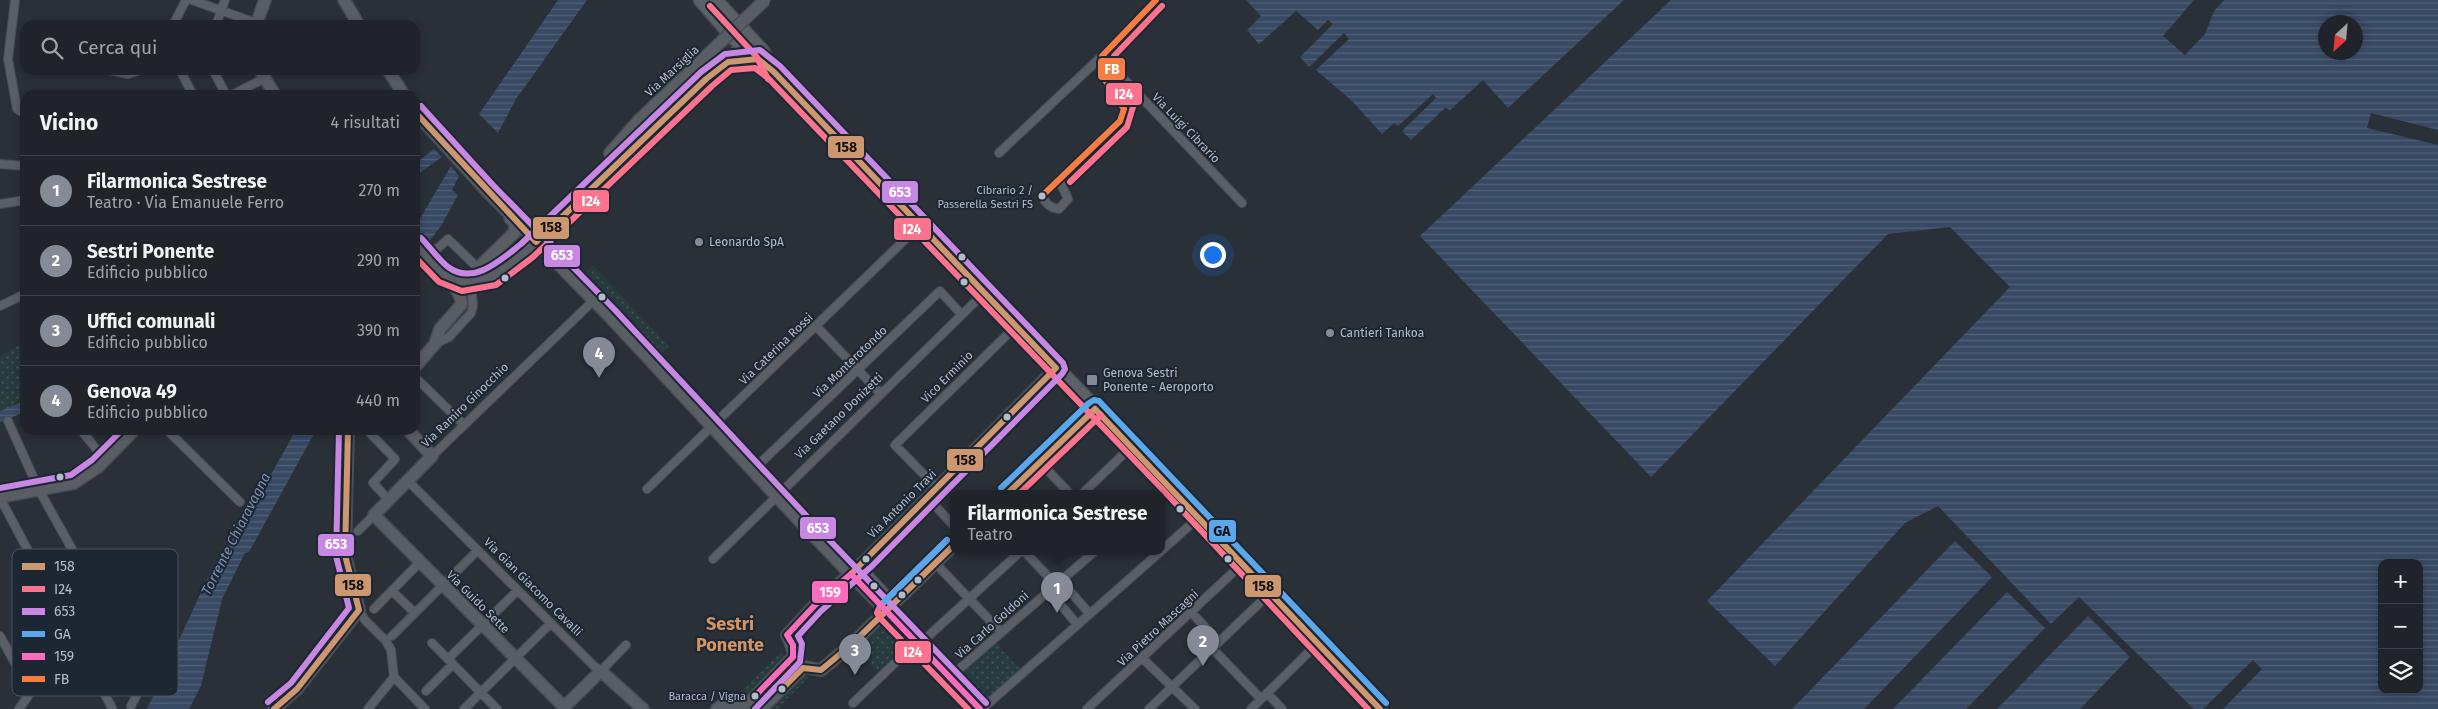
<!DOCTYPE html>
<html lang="it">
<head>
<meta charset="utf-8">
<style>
	body { margin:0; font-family:"Fira Sans",sans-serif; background:#282c32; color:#f1f3f6 }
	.controls { position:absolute; right:15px; bottom:15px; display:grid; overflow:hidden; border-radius:10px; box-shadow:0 2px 8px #0003 }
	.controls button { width:45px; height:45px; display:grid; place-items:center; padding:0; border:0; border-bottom:1px solid #3d4147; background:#20242a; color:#f1f3f6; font:25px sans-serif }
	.compass { position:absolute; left:2318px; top:15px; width:45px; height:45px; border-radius:50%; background:#20242a; box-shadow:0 2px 8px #0003; rotate:206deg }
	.you { position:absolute; left:1212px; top:254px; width:18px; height:18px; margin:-12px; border:4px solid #fff; border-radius:50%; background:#1a73e8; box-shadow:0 0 0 8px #1a73e833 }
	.badge { display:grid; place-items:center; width:32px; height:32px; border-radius:50%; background:#848b96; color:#fff; font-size:16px; font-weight:700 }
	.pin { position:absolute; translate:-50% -41px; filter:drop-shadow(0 1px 2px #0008) }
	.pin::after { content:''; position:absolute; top:26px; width:18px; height:15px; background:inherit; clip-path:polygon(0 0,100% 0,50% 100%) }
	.popup { position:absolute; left:950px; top:490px; width:215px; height:65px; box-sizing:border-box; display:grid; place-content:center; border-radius:10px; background:#20242a; filter:drop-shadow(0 1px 4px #0005); font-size:16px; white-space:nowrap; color:#a2a4a8 }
	.popup b { font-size:19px; color:#f1f3f6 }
	.popup::after { content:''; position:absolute; left:50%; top:100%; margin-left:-10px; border:10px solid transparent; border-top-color:#20242a }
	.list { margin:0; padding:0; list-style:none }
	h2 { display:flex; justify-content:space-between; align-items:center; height:65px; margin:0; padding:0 20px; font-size:21px }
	h2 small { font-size:16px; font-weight:400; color:#a2a4a8 }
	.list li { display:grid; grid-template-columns:32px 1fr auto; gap:15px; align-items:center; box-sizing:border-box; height:70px; padding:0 20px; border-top:1px solid #3d4147 }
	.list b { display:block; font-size:19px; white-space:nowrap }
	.list p { margin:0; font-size:16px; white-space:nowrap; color:#a2a4a8 }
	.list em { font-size:16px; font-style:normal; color:#a2a4a8 }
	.icon { flex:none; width:28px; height:28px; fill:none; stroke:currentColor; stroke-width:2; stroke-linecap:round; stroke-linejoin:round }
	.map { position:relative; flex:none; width:2438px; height:709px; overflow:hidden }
	.search { position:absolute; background:#20242a; box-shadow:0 2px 8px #0003; left:20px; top:20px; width:400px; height:55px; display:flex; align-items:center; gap:12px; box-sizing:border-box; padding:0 18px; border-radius:15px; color:#a2a4a8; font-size:19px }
	.panel { position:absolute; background:#20242a; box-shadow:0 2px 8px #0003; left:20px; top:90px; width:400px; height:345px; border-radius:15px }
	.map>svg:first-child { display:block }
	.park { fill:url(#park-dots) }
	.water { fill:url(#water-rules); fill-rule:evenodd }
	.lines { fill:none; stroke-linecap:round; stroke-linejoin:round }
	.street-casing { stroke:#484c53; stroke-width:10 }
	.secondary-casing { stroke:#484c53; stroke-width:14 }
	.primary-casing { stroke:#484c55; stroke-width:15 }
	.street { stroke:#5a5e66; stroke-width:8 }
	.secondary { stroke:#595d64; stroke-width:11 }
	.primary { stroke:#5c6168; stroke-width:12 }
	.secondary-bridge-casing { stroke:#484c53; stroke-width:14; stroke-linecap:butt }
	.secondary-bridge { stroke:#595d64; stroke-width:11 }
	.bus-1-casing { stroke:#1d2633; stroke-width:10 }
	.bus-2-casing { stroke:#1d2633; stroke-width:10 }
	.bus-3-casing { stroke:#1d2633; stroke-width:10 }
	.bus-4-casing { stroke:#1d2633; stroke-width:10 }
	.bus-5-casing { stroke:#1d2633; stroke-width:10 }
	.bus-6-casing { stroke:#1d2633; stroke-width:10 }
	.bus-1 { stroke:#cd976f; stroke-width:6 }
	.bus-2 { stroke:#fc738d; stroke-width:6 }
	.bus-3 { stroke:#c787e3; stroke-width:6 }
	.bus-4 { stroke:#5aa8eb; stroke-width:6 }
	.bus-5 { stroke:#fb6dba; stroke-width:6 }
	.bus-6 { stroke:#f77d43; stroke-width:6 }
	.bus-dot { fill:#b4bcc9; stroke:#1d2633; stroke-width:2 }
	.poi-dot { fill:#848b96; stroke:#1d2633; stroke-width:2 }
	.labels { text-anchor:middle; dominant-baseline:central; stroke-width:4; stroke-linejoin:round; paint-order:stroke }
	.bus-label { font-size:11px; fill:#b4bcc9; stroke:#1d2633; text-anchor:end }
	.street-label { font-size:12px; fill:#b4bcc9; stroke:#1d2633 }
	.poi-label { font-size:12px; fill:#b4bcc9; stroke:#1d2633; text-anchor:start }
	.water-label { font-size:14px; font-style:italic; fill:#7c92b1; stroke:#1d2633 }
	.district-label { font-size:18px; font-weight:bold; fill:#d59563; stroke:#1d2633 }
	.key { fill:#1d2633; stroke:#4a5360; stroke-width:1 }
	.key-label { font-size:14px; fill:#b4bcc9 }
	.line-badge { stroke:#1d2633; stroke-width:2 }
	.badge-label { font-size:14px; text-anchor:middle; font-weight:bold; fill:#fff }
	.pale-badge-label { font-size:14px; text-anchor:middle; font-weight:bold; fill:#111 }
</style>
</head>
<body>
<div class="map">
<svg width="2438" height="709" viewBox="0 0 2438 709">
	<defs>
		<pattern id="park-dots" width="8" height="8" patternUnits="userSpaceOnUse" patternTransform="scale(1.25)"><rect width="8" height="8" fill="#273a3e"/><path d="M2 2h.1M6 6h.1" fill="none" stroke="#445559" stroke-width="1.8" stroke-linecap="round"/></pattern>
		<pattern id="water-rules" width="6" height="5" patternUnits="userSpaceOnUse" patternTransform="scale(1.25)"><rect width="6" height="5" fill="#384963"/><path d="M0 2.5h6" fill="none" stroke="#526178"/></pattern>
	</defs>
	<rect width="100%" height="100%" fill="#2a3038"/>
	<path class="park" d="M593,265L669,346L655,359L579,278Z
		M25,342V404L0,416V356Z
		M885,616L912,644L880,674L852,646Z
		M996,642L1020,669L981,705L956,678Z
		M781,652L808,678L777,709H724Z"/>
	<path class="water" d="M558,0H587L516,99L498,133L479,114Z
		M1246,0H1624L1508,108L1483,80L1450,110L1445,108L1411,140L1402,131L1436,98L1433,94L1398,126L1394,123L1382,134L1352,101L1316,70L1349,39L1344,33L1309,67L1300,57L1333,24L1328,20L1318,30L1296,11L1259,44L1247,30L1261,16Z
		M1671,0H2194L2163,36L2185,55L2205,34L2214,11L2224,0H2438V130L2371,113L2367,128L2438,145V709H2223L2262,669L2253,660L2203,709H2194L2079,597L2051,624L1938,506L1905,523L1775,666L1707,601L2010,287L1950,227L1888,234L1651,477L1420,236ZM2326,22H2356V52H2326ZM2382,563H2419V690H2382Z
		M434,149L442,157L415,176V164Z
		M451,166L459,176L452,190L458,195L441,226L415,260V227Z
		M25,401V412L0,422V411Z
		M296,430H316L249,552L245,553L222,599L201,686L189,709H147L210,573L246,519Z
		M1955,541L1992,577L1864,709H1792Z
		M2007,592L2045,628L1966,709H1893Z
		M2088,616L2130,657L2080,709H1997Z"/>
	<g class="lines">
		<g class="street-casing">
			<path id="street" d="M15,0L8,59L17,109L25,114
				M192,0L256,23
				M173,25L186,0
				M216,25L225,0
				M1102,56L1242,203
				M109,70L128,74L141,70
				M180,70L193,95
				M213,70L224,91
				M232,95L263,79
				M999,153L1102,56L1156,0
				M0,164L25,166
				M1060,178V182L1068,199L1059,209C1050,208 1046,204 1042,196L1120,121L1124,109L1103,77L1113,68
				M0,204L25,200
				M428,257L448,239L478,268L471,283L473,306L471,313L449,337L435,344
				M0,306L25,294
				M816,326L881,394
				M415,380H418L464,425
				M8,421L39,490L145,680L131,706
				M81,430L105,460
				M167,430L240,502
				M367,430L395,459L373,483L389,500
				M432,456L593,301
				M1040,462L1070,494
				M753,470L940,291L961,314
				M408,481L594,666L601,671L626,645
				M937,488L895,445L1016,326
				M647,489L920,225
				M1082,494L1132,446
				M1158,494L1169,484
				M0,498L112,708
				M928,498L953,525
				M358,531L374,515
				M1161,551L1199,517
				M1025,552L1055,584
				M713,559L984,293
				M936,564L1001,632
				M853,573L863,570L867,573L889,597L886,610
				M1061,581L1089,613
				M1048,590L1077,624
				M392,591L415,613
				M374,609L420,562
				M359,610L365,620L386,641L391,650L394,677L425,709
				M1191,612L1219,642
				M0,636L31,692L19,709
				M392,636L477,551
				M432,643L497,709
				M1212,648L1261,699
				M1142,658L1195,709
				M448,659L517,591
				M950,677L1094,552
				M426,691L453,664
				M1267,693L1282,709
				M853,703L916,643L923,641L1020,552
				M368,709L394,677
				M464,709L550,624
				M982,709L1160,552
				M1087,709L1243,563
				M1149,709L1270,593
				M1251,709L1318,643"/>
		</g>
		<g class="secondary-casing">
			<path id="secondary" d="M344,0L359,25
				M256,25L265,0
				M728,62L758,59
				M260,70L275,95
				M388,70L404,95
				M415,112L486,190L609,316L807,529L980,709
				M616,166L612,161L610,153L638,121
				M415,244C426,256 465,290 461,305L440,329L435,344L415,367
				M478,268L515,232V223L510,218
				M444,275C477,288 488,282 515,261L706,79L719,70L748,39
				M408,430L432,456L374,515L564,707L601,671L643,709
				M1007,494L1095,409
				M0,497L74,483L98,467L134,430
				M953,546L851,645L821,670C784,665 801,660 787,635L815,605L866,560L1056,368
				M274,709L297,689L359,610L345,555L348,430
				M717,709L724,704L743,709L793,657
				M761,709L803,668"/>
		</g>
		<g class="primary-casing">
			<path id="primary" d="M700,0L733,38L774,72L1169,484L1380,709
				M716,0L763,51L772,69"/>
		</g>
		<use href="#street" class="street"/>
		<use href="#secondary" class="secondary"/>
		<use href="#primary" class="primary"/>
		<g class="secondary-bridge-casing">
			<path id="secondary-bridge" d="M638,121L765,0"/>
		</g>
		<use href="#secondary-bridge" class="secondary-bridge"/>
		<g class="bus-1-casing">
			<path id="bus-1" d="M415,112L536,242L706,79L728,62L758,59L774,72L1056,368L851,574
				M1095,409L1380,709
				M1007,494L1095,409
				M782,689L803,668L821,670L851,645L953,546
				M274,709L297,689L359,610L345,555L348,430"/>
		</g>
		<g class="bus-2-casing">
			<path id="bus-2" d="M710,6L756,56L768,79
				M1070,182L1127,127L1133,107L1114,78L1120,73L1122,68L1114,56L1162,6
				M415,257L439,282L462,291L496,285L533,257L712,86L731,70L755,68L768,78L1163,490L1368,709
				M1019,494L1101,415
				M947,540L880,606L877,613L880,618L968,709"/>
		</g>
		<g class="bus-3-casing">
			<path id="bus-3" d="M421,106L492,184L615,310L813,523L986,703
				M421,238C430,247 438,259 448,267C474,286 502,259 521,244L701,72L725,54L760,50L780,66L1063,363L1065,369L1062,374L872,566L821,611L798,636L802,644L800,662L755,709
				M0,488L71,475L92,460L122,430
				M268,702L291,683L349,608L336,556L339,430"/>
		</g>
		<g class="bus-4-casing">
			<path id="bus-4" d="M1001,488L1089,403L1094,400L1099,401L1386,703
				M880,606L947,540"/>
		</g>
		<g class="bus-5-casing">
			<path id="bus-5" d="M755,696L793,657V645L787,635L815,605L851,574L980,709"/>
		</g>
		<g class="bus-6-casing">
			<path id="bus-6" d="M1042,196L1120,121L1124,109L1103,77L1113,68L1102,56L1156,0"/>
		</g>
		<use href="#bus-1" class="bus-1"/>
		<use href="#bus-2" class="bus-2"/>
		<use href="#bus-3" class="bus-3"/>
		<use href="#bus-4" class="bus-4"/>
		<use href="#bus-5" class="bus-5"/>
		<use href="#bus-6" class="bus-6"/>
	</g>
	<g class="bus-dot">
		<circle cx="1042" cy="196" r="4.5"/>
		<circle cx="962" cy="257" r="4.5"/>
		<circle cx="505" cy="278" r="4.5"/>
		<circle cx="964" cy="282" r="4.5"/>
		<circle cx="602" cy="297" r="4.5"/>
		<circle cx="1007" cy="417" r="4.5"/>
		<circle cx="60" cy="477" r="4.5"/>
		<circle cx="1180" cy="509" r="4.5"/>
		<circle cx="866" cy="559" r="4.5"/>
		<circle cx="1228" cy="559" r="4.5"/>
		<circle cx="918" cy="580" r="4.5"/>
		<circle cx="874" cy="586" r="4.5"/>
		<circle cx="902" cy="595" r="4.5"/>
		<circle cx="782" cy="689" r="4.5"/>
		<circle cx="755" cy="696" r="4.5"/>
	</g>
	<g class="poi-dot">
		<circle cx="699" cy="242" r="5"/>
		<circle cx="1330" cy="333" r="5"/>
		<rect x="1086" y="374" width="12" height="12" rx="2.5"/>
	</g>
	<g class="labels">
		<g class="bus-label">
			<text x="1033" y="190">Cibrario 2 /<tspan x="1033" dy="14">Passerella Sestri FS</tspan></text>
			<text x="746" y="696">Baracca / Vigna</text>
		</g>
		<g class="street-label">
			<text transform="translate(672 71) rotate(-43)">Via Marsiglia</text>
			<text transform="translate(1186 128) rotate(46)">Via Luigi Cibrario</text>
			<text transform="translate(776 349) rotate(-44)">Via Caterina Rossi</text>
			<text transform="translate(850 362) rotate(-44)">Via Monterotondo</text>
			<text transform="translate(947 377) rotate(-45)">Vico Erminio</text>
			<text transform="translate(465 405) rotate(-44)">Via Ramiro Ginocchio</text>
			<text transform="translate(839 416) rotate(-44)">Via Gaetano Donizetti</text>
			<text transform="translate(902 504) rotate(-45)">Via Antonio Travi</text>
			<text transform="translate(533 587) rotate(45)">Via Gian Giacomo Cavalli</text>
			<text transform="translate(478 602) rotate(45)">Via Guido Sette</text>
			<text transform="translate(992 625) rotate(-42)">Via Carlo Goldoni</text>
			<text transform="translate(1158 628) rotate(-43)">Via Pietro Mascagni</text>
		</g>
		<g class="poi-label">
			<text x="709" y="242">Leonardo SpA</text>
			<text x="1340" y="333">Cantieri Tankoa</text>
			<text x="1103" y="373">Genova Sestri<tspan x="1103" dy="14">Ponente - Aeroporto</tspan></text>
		</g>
		<g class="water-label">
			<text transform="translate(236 534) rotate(-63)">Torrente Chiaravagna</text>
		</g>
		<g class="district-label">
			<text x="730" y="624">Sestri<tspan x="730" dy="21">Ponente</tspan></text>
		</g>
	</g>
	<rect x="12" y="549" width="166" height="147" rx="8" class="key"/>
	<rect x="22" y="563" width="23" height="7" fill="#cd976f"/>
	<rect x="22" y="586" width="23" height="6" fill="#fc738d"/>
	<rect x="22" y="608" width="23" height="7" fill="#c787e3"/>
	<rect x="22" y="631" width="23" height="6" fill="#5aa8eb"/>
	<rect x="22" y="653" width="23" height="7" fill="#fb6dba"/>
	<rect x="22" y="676" width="23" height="6" fill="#f77d43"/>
	<g class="key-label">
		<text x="54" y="571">158</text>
		<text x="54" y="594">I24</text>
		<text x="54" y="616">653</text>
		<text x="54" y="639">GA</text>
		<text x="54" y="661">159</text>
		<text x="54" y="684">FB</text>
	</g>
	<g class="line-badge">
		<rect x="1097" y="57" width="29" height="24" rx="5" fill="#f77d43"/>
		<rect x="1105" y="82" width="38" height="24" rx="5" fill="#fc738d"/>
		<rect x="827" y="135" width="38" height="24" rx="5" fill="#cd976f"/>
		<rect x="881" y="180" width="38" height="24" rx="5" fill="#c787e3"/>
		<rect x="572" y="189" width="38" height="24" rx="5" fill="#fc738d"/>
		<rect x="532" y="216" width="38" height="24" rx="5" fill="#cd976f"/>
		<rect x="893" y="217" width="39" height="24" rx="5" fill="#fc738d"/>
		<rect x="543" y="244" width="38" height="24" rx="5" fill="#c787e3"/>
		<rect x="946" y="448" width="38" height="24" rx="5" fill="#cd976f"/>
		<rect x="799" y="516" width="38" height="24" rx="5" fill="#c787e3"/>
		<rect x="1208" y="519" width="29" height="24" rx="5" fill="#5aa8eb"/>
		<rect x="317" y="533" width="38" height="24" rx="5" fill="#c787e3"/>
		<rect x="334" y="573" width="38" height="24" rx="5" fill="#cd976f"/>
		<rect x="1244" y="574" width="38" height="24" rx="5" fill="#cd976f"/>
		<rect x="811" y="580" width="38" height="24" rx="5" fill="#fb6dba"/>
		<rect x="894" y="640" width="38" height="24" rx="5" fill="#fc738d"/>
	</g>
	<g class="badge-label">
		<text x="1112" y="74">FB</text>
		<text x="1124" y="99">I24</text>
		<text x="900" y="197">653</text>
		<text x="591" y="206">I24</text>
		<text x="912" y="234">I24</text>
		<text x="562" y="260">653</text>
		<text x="818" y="533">653</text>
		<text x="336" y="549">653</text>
		<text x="830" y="597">159</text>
		<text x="913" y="657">I24</text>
	</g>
	<g class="pale-badge-label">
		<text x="846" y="152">158</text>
		<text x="551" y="232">158</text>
		<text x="965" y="465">158</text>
		<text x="1222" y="536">GA</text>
		<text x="353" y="590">158</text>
		<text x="1263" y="591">158</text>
	</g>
</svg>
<div class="controls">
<button>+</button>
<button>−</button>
<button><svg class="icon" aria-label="layers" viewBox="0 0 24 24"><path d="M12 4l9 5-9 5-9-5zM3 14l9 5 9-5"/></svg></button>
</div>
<svg class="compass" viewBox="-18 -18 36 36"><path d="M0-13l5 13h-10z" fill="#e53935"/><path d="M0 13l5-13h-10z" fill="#a2a4a8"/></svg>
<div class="you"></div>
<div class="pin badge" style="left:1057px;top:613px">1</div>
<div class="popup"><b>Filarmonica Sestrese</b>Teatro</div>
<div class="pin badge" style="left:1203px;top:666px">2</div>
<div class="pin badge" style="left:855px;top:675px">3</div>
<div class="pin badge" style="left:599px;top:378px">4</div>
<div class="search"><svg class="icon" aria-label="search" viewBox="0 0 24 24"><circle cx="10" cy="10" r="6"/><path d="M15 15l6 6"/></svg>Cerca qui</div>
<section class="panel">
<h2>Vicino<small>4 risultati</small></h2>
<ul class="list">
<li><span class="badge">1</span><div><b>Filarmonica Sestrese</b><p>Teatro · Via Emanuele Ferro</p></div><em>270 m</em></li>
<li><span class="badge">2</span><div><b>Sestri Ponente</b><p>Edificio pubblico</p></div><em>290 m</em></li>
<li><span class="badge">3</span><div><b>Uffici comunali</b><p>Edificio pubblico</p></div><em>390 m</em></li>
<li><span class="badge">4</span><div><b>Genova 49</b><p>Edificio pubblico</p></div><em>440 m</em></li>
</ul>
</section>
</div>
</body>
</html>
